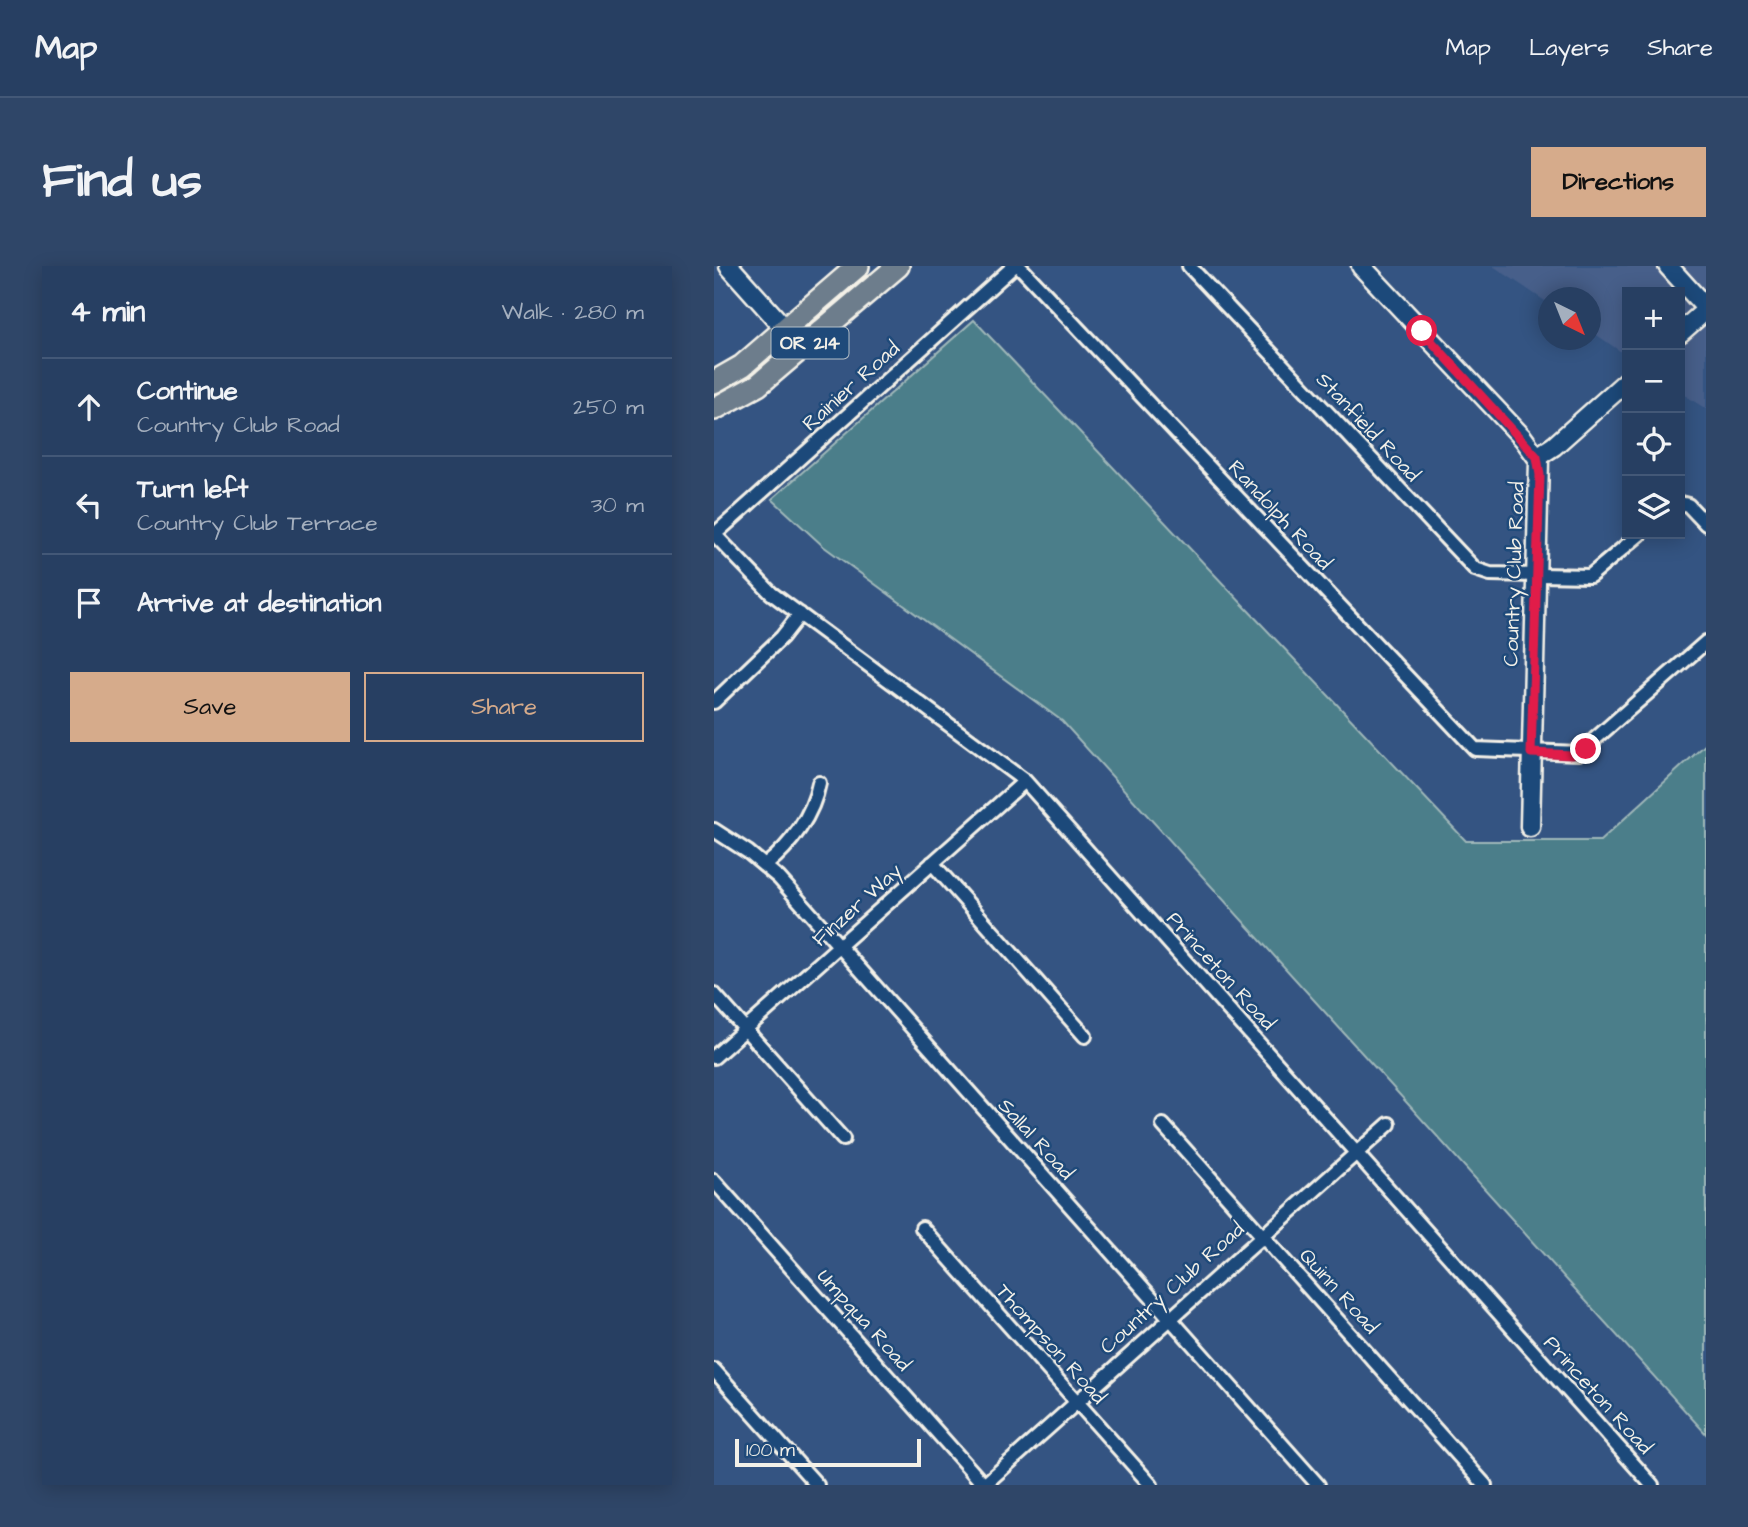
<!DOCTYPE html>
<html lang="en">
<head>
<meta charset="utf-8">
<style>
	body { margin:0; font-family:"Architects Daughter",sans-serif; background:#2f4668; color:#f1f3f6 }
	.controls { position:absolute; right:21px; top:21px; display:grid; overflow:hidden; border-radius:0px; box-shadow:0 4px 18px #0003 }
	.controls button { width:63px; height:63px; display:grid; place-items:center; padding:0; border:0; border-bottom:2px solid #435877; background:#273f62; color:#f1f3f6; font:35px sans-serif }
	.compass { position:absolute; left:824px; top:21px; width:63px; height:63px; border-radius:50%; background:#273f62; box-shadow:0 4px 18px #0003; rotate:137deg }
	.scale { position:absolute; left:21px; bottom:18px; width:186px; box-sizing:border-box; padding-left:7px; border:4px solid #f4f1e8; border-top:0; font-size:19px; line-height:24px; white-space:nowrap; color:#f4f1e8; -webkit-text-stroke:5px #1f4a7a; paint-order:stroke }
	.stop { position:absolute; width:21px; height:21px; margin:-16px; border:5px solid #e11d48; border-radius:50%; background:#fff }
	.stop.end { background:#e11d48; border-color:#fff; box-shadow:0 2px 7px #0008 }
	.list { margin:0; padding:0; list-style:none }
	h2 { display:flex; justify-content:space-between; align-items:center; height:91px; margin:0; padding:0 28px; font-size:30px }
	h2 small { font-size:23px; font-weight:400; color:#a4afbe }
	.list li { display:grid; grid-template-columns:46px 1fr auto; gap:21px; align-items:center; box-sizing:border-box; height:98px; padding:0 28px; border-top:2px solid #435877 }
	.list b { display:block; font-size:26px; white-space:nowrap }
	.list p { margin:0; font-size:23px; white-space:nowrap; color:#a4afbe }
	.list em { font-size:23px; font-style:normal; color:#a4afbe }
	.actions { display:flex; gap:14px; padding:21px 28px }
	.actions a { flex:1; padding:16px 0; border:2px solid #d6ab8b; border-radius:0px; text-align:center; font-size:24px; color:#d6ab8b }
	.actions .main { background:#d6ab8b; color:#111 }
	.icon { flex:none; width:38px; height:38px; fill:none; stroke:currentColor; stroke-width:2; stroke-linecap:round; stroke-linejoin:round }
	.map { position:relative; flex:none; width:992px; height:1219px; overflow:hidden; border-radius:0px }
	header { display:flex; align-items:center; gap:42px; box-sizing:border-box; height:98px; padding:0 35px; background:#273f62; border-bottom:2px solid #435877 }
	header strong { font-size:33px }
	nav { display:flex; gap:38px; margin-inline-start:auto; font-size:24px }
	.intro { display:flex; align-items:center; justify-content:space-between; box-sizing:border-box; height:168px; padding:0 42px }
	h1 { margin:0; font-size:49px }
	.button { padding:18px 32px; border-radius:0px; background:#d6ab8b; color:#111; font-size:24px; font-weight:700 }
	main { display:flex; gap:42px; padding:0 42px }
	aside { flex:1; background:#273f62; border-radius:0px; box-shadow:0 4px 18px #0003 }
	.map>svg:first-child { display:block }
	.built { fill:#475f8a }
	.green { fill:#4c7e8a; stroke:#a0b8b9; stroke-width:2 }
	.lines { fill:none; stroke-linecap:round; stroke-linejoin:round }
	.street-casing { stroke:#f4f1e8; stroke-width:18 }
	.secondary-casing { stroke:#f4f1e8; stroke-width:23 }
	.primary-casing { stroke:#f4f1e8; stroke-width:26 }
	.street { stroke:#1f4a7a; stroke-width:12 }
	.secondary { stroke:#1f4a7a; stroke-width:18 }
	.primary { stroke:#6d7d8c; stroke-width:21 }
	.route { stroke:#e11d48; stroke-width:9 }
	.labels { text-anchor:middle; dominant-baseline:central; stroke-width:5; stroke-linejoin:round; paint-order:stroke }
	.shield { fill:#1f4a7a; stroke:#b4bfc7; stroke-width:2 }
	.shield-label { font-size:19px; font-weight:bold; fill:#f4f1e8 }
	.street-label { font-size:21px; fill:#f4f1e8; stroke:#1f4a7a }
</style>
</head>
<body>
<header>
<strong>Map</strong>
<nav><a>Map</a><a>Layers</a><a>Share</a></nav>
</header>
<div class="intro"><h1>Find us</h1><a class="button">Directions</a></div>
<main>
<aside>
<h2>4 min<small>Walk · 280 m</small></h2>
<ul class="list">
<li><svg class="icon" aria-label="ahead" viewBox="0 0 24 24"><path d="M12 20V5M6 11l6-6 6 6"/></svg><div><b>Continue</b><p>Country Club Road</p></div><em>250 m</em></li>
<li><svg class="icon" aria-label="left" viewBox="0 0 24 24"><path d="M17 20v-9H6M10 6l-5 5 5 5"/></svg><div><b>Turn left</b><p>Country Club Terrace</p></div><em>30 m</em></li>
<li><svg class="icon" aria-label="arrive" viewBox="0 0 24 24"><path d="M6 21V4h12l-3 4 3 4H6"/></svg><div><b>Arrive at destination</b></div></li>
</ul>
<div class="actions"><a class="main">Save</a><a>Share</a></div>
</aside>
<div class="map">
<svg width="992" height="1219" viewBox="0 0 992 1219">
	<rect width="100%" height="100%" fill="#345482"/>
	<filter id="ink" filterUnits="userSpaceOnUse"><feTurbulence type="fractalNoise" baseFrequency=".0143" numOctaves="2"/><feDisplacementMap in="SourceGraphic" scale="14" xChannelSelector="R" yChannelSelector="G"/><feConvolveMatrix kernelMatrix="1 2 1 2 8 2 1 2 1" color-interpolation-filters="sRGB"/></filter>
	<g filter="url(#ink)">
		<path class="built" d="M779,0H992V143L966,126V26H913V90L877,65L876,32H834V37Z"/>
		<path class="green" d="M260,54L752,575H886L992,478V1168L348,455L109,280L58,233Z"/>
		<g class="lines">
			<g class="street-casing">
				<path id="street" d="M305,0L761,483L865,487L992,376
					M475,0L761,303L776,308L876,310L926,268
					M966,237L974,239L992,258
					M0,268L57,327L311,515L938,1219
					M0,269L300,0
					M0,436L68,371L86,348
					M0,564L34,586L65,612L604,1219
					M218,597L371,770
					M52,599C77,579 99,549 105,517
					M0,728L129,873
					M0,791L311,515
					M449,859L771,1219
					M0,915L270,1219
					M208,962L437,1219
					M0,1104L103,1219
					M270,1219L675,858"/>
			</g>
			<g class="secondary-casing">
				<path id="secondary" d="M15,0L72,64
					M647,0L809,172L825,194L816,561
					M954,0L992,42
					M966,67L992,44
					M823,191L840,180L913,115"/>
			</g>
			<g class="primary-casing">
				<path id="primary" d="M0,116L28,100L144,0
					M0,143L44,119L184,0"/>
			</g>
			<use href="#street" class="street"/>
			<use href="#secondary" class="secondary"/>
			<use href="#primary" class="primary"/>
		</g>
	</g>
	<g class="lines" filter="url(#ink)">
		<path class="route" d="M708,65L823,191L826,209L817,487L858,489L872,483"/>
	</g>
	<g class="labels">
		<rect class="shield" x="57.5" y="61.5" width="77" height="31" rx="5"/>
		<g class="shield-label">
			<text x="96" y="77">OR 214</text>
		</g>
		<g class="street-label">
			<text transform="translate(137 120) rotate(-42)">Rainier Road</text>
			<text transform="translate(654 161) rotate(47)">Stanfield Road</text>
			<text transform="translate(566 249) rotate(47)">Randolph Road</text>
			<text transform="translate(800 308) rotate(-88)">Country Club Road</text>
			<text transform="translate(143 639) rotate(-42)">Finzer Way</text>
			<text transform="translate(507 705) rotate(48)">Princeton Road</text>
			<text transform="translate(322 873) rotate(48)">Sallal Road</text>
			<text transform="translate(458 1022) rotate(-42)">Country Club Road</text>
			<text transform="translate(625 1025) rotate(48)">Quinn Road</text>
			<text transform="translate(150 1054) rotate(48)">Umpqua Road</text>
			<text transform="translate(337 1078) rotate(48)">Thompson Road</text>
			<text transform="translate(884 1129) rotate(48)">Princeton Road</text>
		</g>
	</g>
</svg>
<div class="controls">
<button>+</button>
<button>−</button>
<button><svg class="icon" aria-label="locate" viewBox="0 0 24 24"><circle cx="12" cy="12" r="6"/><path d="M12 2v4M12 18v4M2 12h4M18 12h4"/></svg></button>
<button><svg class="icon" aria-label="layers" viewBox="0 0 24 24"><path d="M12 4l9 5-9 5-9-5zM3 14l9 5 9-5"/></svg></button>
</div>
<svg class="compass" viewBox="-18 -18 36 36"><path d="M0-13l5 13h-10z" fill="#e53935"/><path d="M0 13l5-13h-10z" fill="#a4afbe"/></svg>
<div class="scale">100 m</div>
<div class="stop" style="left:708px;top:65px"></div>
<div class="stop end" style="left:872px;top:483px"></div>
</div>
</main>
</body>
</html>
